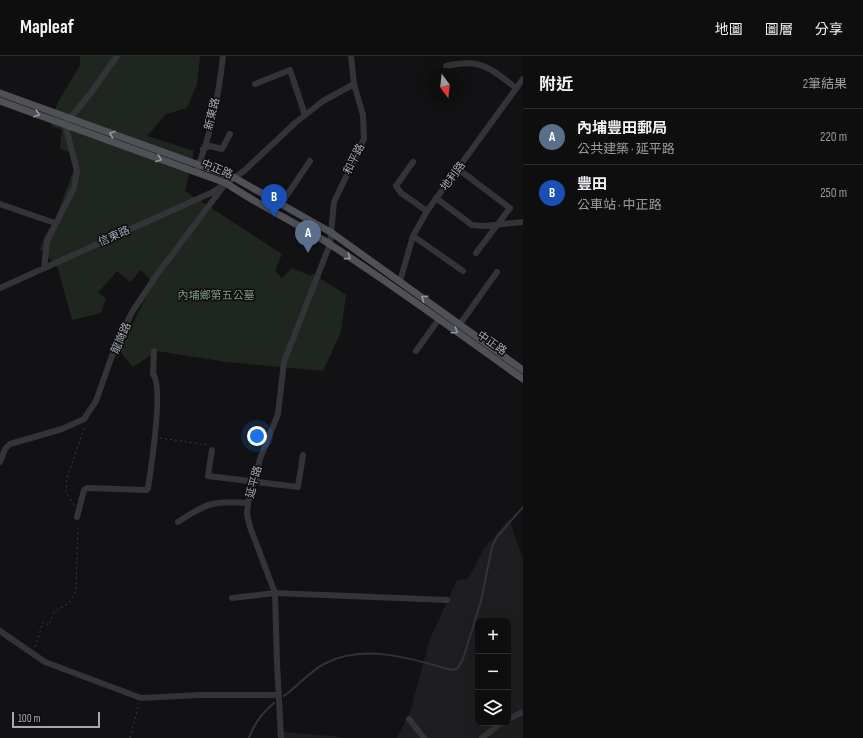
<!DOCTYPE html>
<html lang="zh-TW">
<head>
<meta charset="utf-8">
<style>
	body { margin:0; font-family:"Sofia Sans Condensed","Noto Sans TC",sans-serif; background:#1c1c1d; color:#f1f3f6 }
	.controls { position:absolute; right:12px; bottom:12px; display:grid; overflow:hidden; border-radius:8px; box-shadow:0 4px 16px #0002 }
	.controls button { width:36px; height:36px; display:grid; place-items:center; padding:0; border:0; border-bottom:1px solid #2e2e2f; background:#0e0e0f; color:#f1f3f6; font:20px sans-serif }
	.compass { position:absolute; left:427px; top:12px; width:36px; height:36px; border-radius:50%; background:#0e0e0f; box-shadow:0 4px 16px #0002; rotate:165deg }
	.scale { position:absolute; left:12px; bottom:10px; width:88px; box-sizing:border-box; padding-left:4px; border:2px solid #a5a9b3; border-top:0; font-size:11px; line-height:14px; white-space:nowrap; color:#a5a9b3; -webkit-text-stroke:3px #0d0d0f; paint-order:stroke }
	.you { position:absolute; left:257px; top:380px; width:14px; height:14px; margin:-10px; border:3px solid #fff; border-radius:50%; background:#1a73e8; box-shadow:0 0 0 6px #1a73e833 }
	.badge { display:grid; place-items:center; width:26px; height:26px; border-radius:50%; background:#e3ad3b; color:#fff; font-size:13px; font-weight:700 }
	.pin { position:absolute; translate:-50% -33px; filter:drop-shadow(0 1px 2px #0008) }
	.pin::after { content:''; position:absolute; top:21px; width:14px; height:12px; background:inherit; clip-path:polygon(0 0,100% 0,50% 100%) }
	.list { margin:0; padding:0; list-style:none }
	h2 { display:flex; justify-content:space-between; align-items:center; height:52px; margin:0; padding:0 16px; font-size:17px }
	h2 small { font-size:13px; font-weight:400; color:#9b9c9e }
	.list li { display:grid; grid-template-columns:26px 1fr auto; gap:12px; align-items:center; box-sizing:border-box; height:56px; padding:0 16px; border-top:1px solid #2e2e2f }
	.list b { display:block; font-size:15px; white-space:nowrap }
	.list p { margin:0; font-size:13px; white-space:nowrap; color:#9b9c9e }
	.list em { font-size:13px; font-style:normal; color:#9b9c9e }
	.icon { flex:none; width:22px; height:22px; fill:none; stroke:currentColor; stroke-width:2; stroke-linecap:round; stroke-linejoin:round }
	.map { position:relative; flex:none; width:523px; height:682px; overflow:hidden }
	header { display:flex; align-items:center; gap:24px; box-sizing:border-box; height:56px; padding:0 20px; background:#0e0e0f; border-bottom:1px solid #2e2e2f }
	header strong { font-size:19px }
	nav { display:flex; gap:22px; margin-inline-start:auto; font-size:14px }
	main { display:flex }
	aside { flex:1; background:#0e0e0f }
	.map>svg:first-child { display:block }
	.built { fill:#1e1e21; fill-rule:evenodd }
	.green { fill:#1f2620 }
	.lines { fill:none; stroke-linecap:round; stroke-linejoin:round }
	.stream { stroke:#2d353b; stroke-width:2 }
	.path { stroke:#3a3b3f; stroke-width:1; stroke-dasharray:2 3; stroke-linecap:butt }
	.minor { stroke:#343438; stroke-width:6 }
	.major { stroke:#505157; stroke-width:7 }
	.oneway { stroke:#9497a1 }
	.labels { text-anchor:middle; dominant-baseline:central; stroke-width:3; stroke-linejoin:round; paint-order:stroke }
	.street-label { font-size:11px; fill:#a5a9b3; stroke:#0d0d0f }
	.park-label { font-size:11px; fill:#7d9d80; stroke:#0d0d0f }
</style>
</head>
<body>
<header>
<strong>Mapleaf</strong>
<nav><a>地圖</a><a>圖層</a><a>分享</a></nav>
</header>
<main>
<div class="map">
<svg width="523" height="682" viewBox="0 0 523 682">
	<rect width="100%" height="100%" fill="#121214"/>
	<path class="built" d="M509,463L523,503V682H397L410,656L430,583L457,524L468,523L485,491ZM478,565H508V667H478Z
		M283,676L331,680L346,682H284Z"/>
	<path class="green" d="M80,0H200L197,28L187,52L166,58L147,80L194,95L185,135L282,198L275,215L282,222L292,212L311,220L312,217L346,239L341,276L323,315L227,306L157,295L133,311L119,295L153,227L141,214L130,226L117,215L98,237L106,242L101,257L72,264L58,212L40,193L45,179L55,164L74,113L75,99L60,92L62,74L51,70L57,48L80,9Z"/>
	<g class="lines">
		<path class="stream" d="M284,640C298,630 309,616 324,608C361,588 407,601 444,612L453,614L458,612L463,603L481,545L492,491L497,481L523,451
			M249,682C254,667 262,657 274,647"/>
		<path class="path" d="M160,382L208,389
			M74,449L66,436L67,422L85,370
			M35,591L43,566L49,569L54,556L69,547L76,535L78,468
			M130,682L139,647"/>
		<path class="minor" d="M448,18L446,10C481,2 490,12 516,32
			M255,28L290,14L305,59
			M203,93L210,90L222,93L230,78
			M413,106L396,130L401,137L427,155
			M458,113L510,152L476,197
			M196,116C210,81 219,37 223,0
			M436,142L472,169L484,170L523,166
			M0,148L55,167
			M281,148L310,105
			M413,180L463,215
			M44,212L47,185L74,132L77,115L65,68L90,38L117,0
			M400,225L413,180L427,155L523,23
			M0,232L213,136L244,115L295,67L323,45L354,28
			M460,268L497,216
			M416,295L439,263
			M212,394L208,420L298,431L303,399
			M0,406L5,393L10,388L62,373L84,363L96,345L113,297L132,256L156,220L223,131
			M77,461L84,434L87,432L147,434L148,432C151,412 164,331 153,318L154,295
			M178,466C206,447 215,444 248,447
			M232,542L275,537L447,544
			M0,575L45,606L141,642L200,639H279
			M409,663L424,682
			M508,663L523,656
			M281,682L277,607L275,537L250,471L247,458L248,447L260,403L278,358L284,306L330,188L334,146L364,83L363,59L354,28L351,0
			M482,682L501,667"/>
		<path class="major" d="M0,37L235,122L332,177L523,314
			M0,45L226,127C258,149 295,166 328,187C395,230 458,277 523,323"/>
	</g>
	<defs><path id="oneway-chevron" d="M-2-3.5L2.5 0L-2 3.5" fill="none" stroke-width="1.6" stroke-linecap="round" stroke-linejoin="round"/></defs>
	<g class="oneway">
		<use href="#oneway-chevron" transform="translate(37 58) rotate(19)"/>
		<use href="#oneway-chevron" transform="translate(112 78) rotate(-160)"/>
		<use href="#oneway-chevron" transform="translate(159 103) rotate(20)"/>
		<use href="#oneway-chevron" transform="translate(348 201) rotate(34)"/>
		<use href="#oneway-chevron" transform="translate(424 242) rotate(-144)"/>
		<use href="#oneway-chevron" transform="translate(455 275) rotate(35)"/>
	</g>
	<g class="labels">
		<g class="street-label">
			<text transform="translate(212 58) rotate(-76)">新東路</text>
			<text transform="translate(354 103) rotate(-63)">和平路</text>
			<text transform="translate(217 113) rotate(23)">中正路</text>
			<text transform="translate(453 120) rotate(-53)">地利路</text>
			<text transform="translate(114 180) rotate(-24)">信東路</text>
			<text transform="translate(121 282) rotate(-66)">龍崗路</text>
			<text transform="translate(492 287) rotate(35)">中正路</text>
			<text transform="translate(254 426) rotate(-75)">延平路</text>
		</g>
		<g class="park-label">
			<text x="216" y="239">內埔鄉第五公墓</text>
		</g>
	</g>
</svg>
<div class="controls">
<button>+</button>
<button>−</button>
<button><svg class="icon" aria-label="layers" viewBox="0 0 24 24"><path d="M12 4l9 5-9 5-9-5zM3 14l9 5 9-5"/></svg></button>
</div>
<svg class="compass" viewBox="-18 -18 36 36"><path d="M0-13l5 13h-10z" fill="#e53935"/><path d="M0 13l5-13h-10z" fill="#9b9c9e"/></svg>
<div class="scale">100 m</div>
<div class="you"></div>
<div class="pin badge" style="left:308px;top:197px;background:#5c6f8a">A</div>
<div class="pin badge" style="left:274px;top:161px;background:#1a4fb4">B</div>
</div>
<aside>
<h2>附近<small>2筆結果</small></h2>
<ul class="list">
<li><span class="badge" style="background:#5c6f8a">A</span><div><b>內埔豐田郵局</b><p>公共建築 · 延平路</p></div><em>220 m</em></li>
<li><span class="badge" style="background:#1a4fb4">B</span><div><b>豐田</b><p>公車站 · 中正路</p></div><em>250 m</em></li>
</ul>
</aside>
</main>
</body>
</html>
